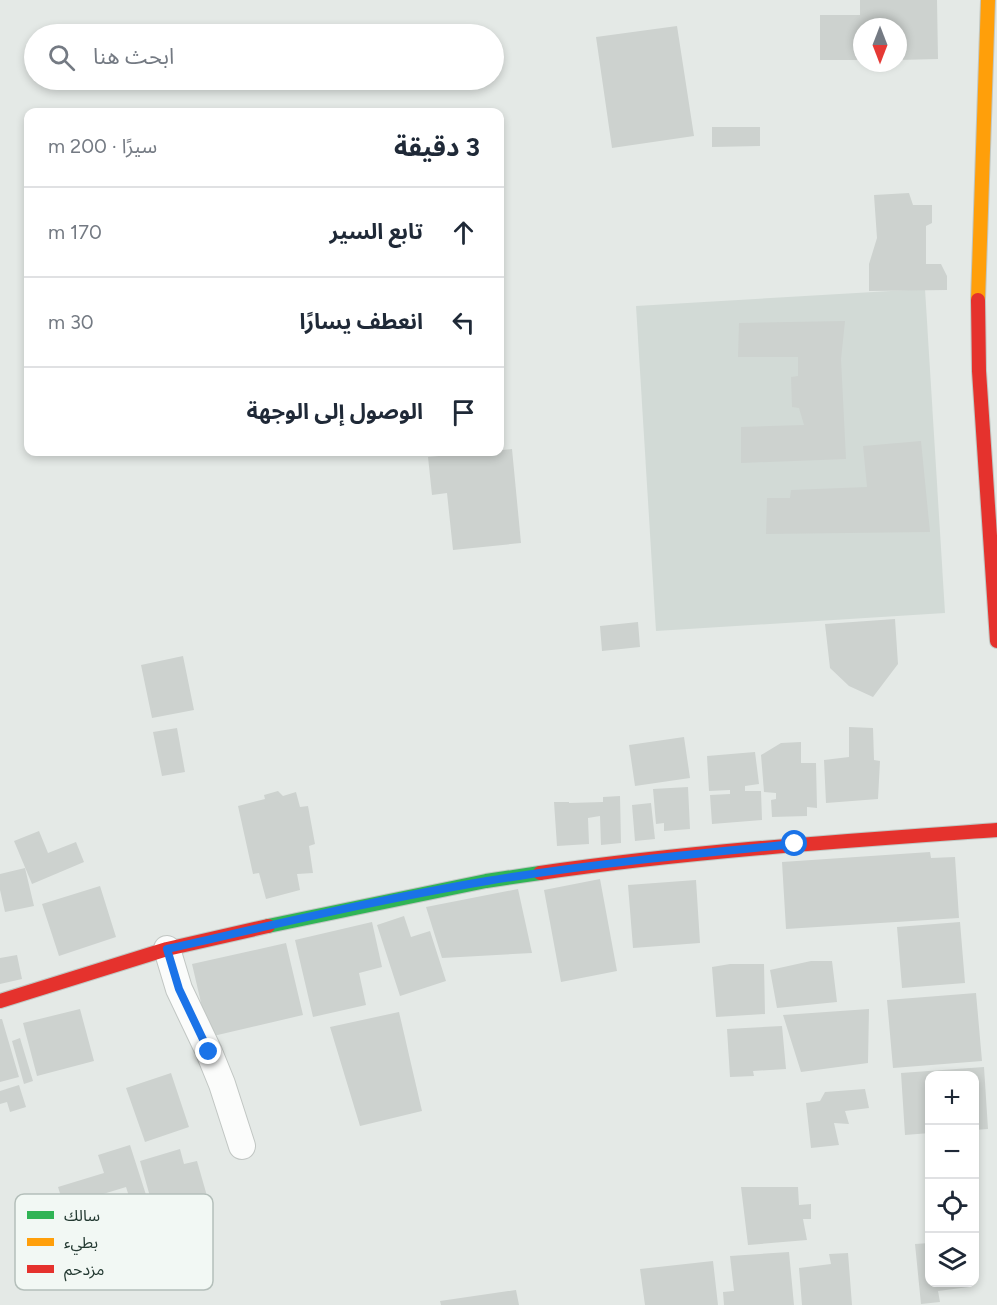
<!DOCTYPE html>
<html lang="ar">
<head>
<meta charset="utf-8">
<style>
	body { margin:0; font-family:Figtree,"Noto Sans Arabic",sans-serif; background:#f6f6f7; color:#1f2937; direction:rtl }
	.controls { position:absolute; right:18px; bottom:18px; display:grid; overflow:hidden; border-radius:12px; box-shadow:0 3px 9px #0003 }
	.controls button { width:54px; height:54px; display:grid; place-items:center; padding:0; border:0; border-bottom:2px solid #e0e1e3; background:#fff; color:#1f2937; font:30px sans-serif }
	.compass { position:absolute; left:853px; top:18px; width:54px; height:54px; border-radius:50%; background:#fff; box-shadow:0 3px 9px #0003; rotate:180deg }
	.stop { position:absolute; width:18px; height:18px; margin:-14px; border:4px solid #1a73e8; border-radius:50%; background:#fff }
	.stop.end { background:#1a73e8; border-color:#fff; box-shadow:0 2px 6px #0008 }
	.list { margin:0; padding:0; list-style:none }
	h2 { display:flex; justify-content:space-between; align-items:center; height:78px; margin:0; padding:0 24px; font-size:26px }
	h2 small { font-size:20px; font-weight:400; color:#747a83 }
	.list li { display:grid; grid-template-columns:39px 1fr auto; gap:18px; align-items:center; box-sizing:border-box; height:90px; padding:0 24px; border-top:2px solid #e0e1e3 }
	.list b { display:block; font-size:22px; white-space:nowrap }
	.list em { font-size:20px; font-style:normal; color:#747a83 }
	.icon { flex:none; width:33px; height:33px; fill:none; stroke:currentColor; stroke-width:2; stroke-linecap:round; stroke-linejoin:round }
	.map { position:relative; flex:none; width:997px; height:1305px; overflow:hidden; direction:ltr }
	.search { position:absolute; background:#fff; box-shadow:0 3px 9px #0003; left:24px; top:24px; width:480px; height:66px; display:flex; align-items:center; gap:15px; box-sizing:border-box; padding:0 21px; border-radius:33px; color:#747a83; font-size:22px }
	.panel { position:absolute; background:#fff; box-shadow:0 3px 9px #0003; left:24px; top:108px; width:480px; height:348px; border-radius:12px; direction:rtl }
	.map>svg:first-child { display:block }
	.built { fill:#d2dad6 }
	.building { fill:#cdd2cf }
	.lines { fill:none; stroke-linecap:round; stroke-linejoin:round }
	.street-casing { stroke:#c1c6c3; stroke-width:28 }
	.fast-casing { stroke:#c0c7c3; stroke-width:16 }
	.slow-casing { stroke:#c0c7c3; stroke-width:16 }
	.jam-casing { stroke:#c0c7c3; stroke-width:16 }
	.street { stroke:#fbfcfb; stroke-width:26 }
	.fast { stroke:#30b455; stroke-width:14 }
	.slow { stroke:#ff9f0a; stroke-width:14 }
	.jam { stroke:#e5322d; stroke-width:14 }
	.route { stroke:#1a73e8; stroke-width:8 }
	.key { fill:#f2f8f4; stroke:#b4bfba; stroke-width:1.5 }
	.key-label { font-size:16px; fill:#243a32 }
</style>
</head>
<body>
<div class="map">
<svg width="997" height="1305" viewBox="0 0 997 1305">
	<rect width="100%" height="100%" fill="#e4e9e6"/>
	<path class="built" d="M925,289L945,613L656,631L636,306Z"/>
	<path class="building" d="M860,0H937L938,59L898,60V27H862V60H820V15H860Z
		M677,26L694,136L612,148L596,37Z
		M712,127H760V146L712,147Z
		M909,193L913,205H932V223L926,226V264H941L947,276V290L869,291V264L877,238L874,195Z
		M845,321L841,359L846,459L741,463V427L804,425L799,408L792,407L791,377L798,376V357H738L739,323Z
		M921,441L930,532L766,534L767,498H790L791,490L867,487L863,446Z
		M512,449L521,543L453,550L447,493L432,495L428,457Z
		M895,619L898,664L873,697L849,686L830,668L825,624Z
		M638,622L640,647L602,651L600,626Z
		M183,656L194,710L152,718L141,665Z
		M849,727L873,728L874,760L880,761L878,799L826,803L824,760L849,757Z
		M177,728L185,772L162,776L153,732Z
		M684,737L690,778L635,786L629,745Z
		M801,742V763H816L817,808L807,807V816L772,817L771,800L776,799V793L764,792L761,755L781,743Z
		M755,752L759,784L745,786V791H761L762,820L712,824L710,795L730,794V790L709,791L707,756Z
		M688,787L690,829L664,831V823L656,824L653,789Z
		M278,791L283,796L296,792L300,807L308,806L315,844L309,846L313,873L297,874L300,890L266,899L259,873L253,874L238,806L265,799L264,795Z
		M620,796L621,843L601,845L600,816L588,818L589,844L557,846L554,802H569V803L603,802V797Z
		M651,803L655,839L635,841L632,805Z
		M39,831L48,853L76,842L84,862L32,884L14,841Z
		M930,852L931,858L955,857L959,918L786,929L782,862Z
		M25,868L34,906L5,912L0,890V874Z
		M600,879L617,971L561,982L544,890Z
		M696,880L700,943L633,948L628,885Z
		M100,886L116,937L59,956L42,904Z
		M518,889L532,953L442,958L426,907Z
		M404,916L411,937L430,931L446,981L400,996L377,925Z
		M372,922L382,967L359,973L366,1005L313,1017L295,940Z
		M960,922L965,983L902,988L897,927Z
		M286,943L303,1015L209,1037L192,964Z
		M17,955L22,979L0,984V958Z
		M811,961H832L837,1002L777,1008L770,970Z
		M730,964H764L765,1014L716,1017L712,967Z
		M976,993L982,1061L893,1068L887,1000Z
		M80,1009L94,1061L37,1076L23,1023Z
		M869,1009L868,1063L801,1072L783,1015Z
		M399,1012L422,1111L360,1126L330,1027Z
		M0,1019H2L19,1077L0,1082Z
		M782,1026L786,1069L753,1071L754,1076L730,1077L727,1029Z
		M20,1038L33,1081L24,1084L12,1041Z
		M984,1067L988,1129L974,1130V1076H930V1133L905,1135L901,1073Z
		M171,1073L189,1127L145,1142L126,1088Z
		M19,1085L26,1107L10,1112L7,1102L0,1104V1091Z
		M865,1089L869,1108L845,1111L849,1124L834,1123L839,1145L811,1148L806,1103L820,1101L825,1092Z
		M130,1145L148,1201L132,1206L126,1187L64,1206L58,1187L104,1173L98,1155Z
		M180,1149L184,1164L197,1161L211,1210L158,1225L140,1161Z
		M741,1187H798L799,1205L811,1204V1219H803L807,1240L748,1245Z
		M930,1243V1282H968L969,1287L938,1291L940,1302L921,1304L915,1244Z
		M789,1252L794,1305H724L723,1292L734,1291L730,1256Z
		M848,1253L852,1305H802L799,1268L831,1264L829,1254Z
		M713,1261L718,1305H645L640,1269Z
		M516,1290L519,1305H441L440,1301Z"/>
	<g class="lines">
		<g class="street-casing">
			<path id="street" d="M167,949L179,989L209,1052L222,1084L242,1146"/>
		</g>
		<g class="fast-casing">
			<path id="fast" d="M268,926L486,881L540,873"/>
		</g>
		<g class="slow-casing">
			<path id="slow" d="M978,300L988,0"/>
		</g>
		<g class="jam-casing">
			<path id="jam" d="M978,300L979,371L997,641
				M540,873C692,851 844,841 997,830
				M0,1001L167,949L268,926"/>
		</g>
		<use href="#street" class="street"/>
		<use href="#fast" class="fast"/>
		<use href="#slow" class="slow"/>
		<use href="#jam" class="jam"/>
	</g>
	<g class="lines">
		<path class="route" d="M209,1052L179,989L167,949C273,925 380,899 487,881C589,864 692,854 795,844"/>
	</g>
	<rect x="15" y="1194" width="198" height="96" rx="9" class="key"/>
	<rect x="27" y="1211" width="27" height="8" fill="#30b455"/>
	<rect x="27" y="1238" width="27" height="8" fill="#ff9f0a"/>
	<rect x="27" y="1265" width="27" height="8" fill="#e5322d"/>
	<g class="key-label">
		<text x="64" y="1221">سالك</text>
		<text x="64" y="1248">بطيء</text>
		<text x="64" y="1275">مزدحم</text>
	</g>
</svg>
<div class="controls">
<button>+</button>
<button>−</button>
<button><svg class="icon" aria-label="locate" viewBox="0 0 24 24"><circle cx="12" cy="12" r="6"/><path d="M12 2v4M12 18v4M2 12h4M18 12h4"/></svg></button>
<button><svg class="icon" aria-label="layers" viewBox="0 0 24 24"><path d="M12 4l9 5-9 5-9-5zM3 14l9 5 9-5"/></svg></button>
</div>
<svg class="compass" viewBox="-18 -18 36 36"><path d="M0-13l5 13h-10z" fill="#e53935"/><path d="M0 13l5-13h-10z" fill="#747a83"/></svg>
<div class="stop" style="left:795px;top:844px"></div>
<div class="stop end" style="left:209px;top:1052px"></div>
<div class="search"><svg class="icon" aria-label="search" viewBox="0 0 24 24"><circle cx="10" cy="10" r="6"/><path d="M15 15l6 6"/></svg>ابحث هنا</div>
<section class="panel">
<h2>3 دقيقة<small>سيرًا · 200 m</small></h2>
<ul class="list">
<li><svg class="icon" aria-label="ahead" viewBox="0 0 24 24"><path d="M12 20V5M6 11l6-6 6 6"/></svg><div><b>تابع السير</b></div><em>170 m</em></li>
<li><svg class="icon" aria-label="left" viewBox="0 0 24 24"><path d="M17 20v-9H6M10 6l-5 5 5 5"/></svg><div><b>انعطف يسارًا</b></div><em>30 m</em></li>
<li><svg class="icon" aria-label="arrive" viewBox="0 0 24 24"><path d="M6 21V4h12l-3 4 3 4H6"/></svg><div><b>الوصول إلى الوجهة</b></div></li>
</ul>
</section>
</div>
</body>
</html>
